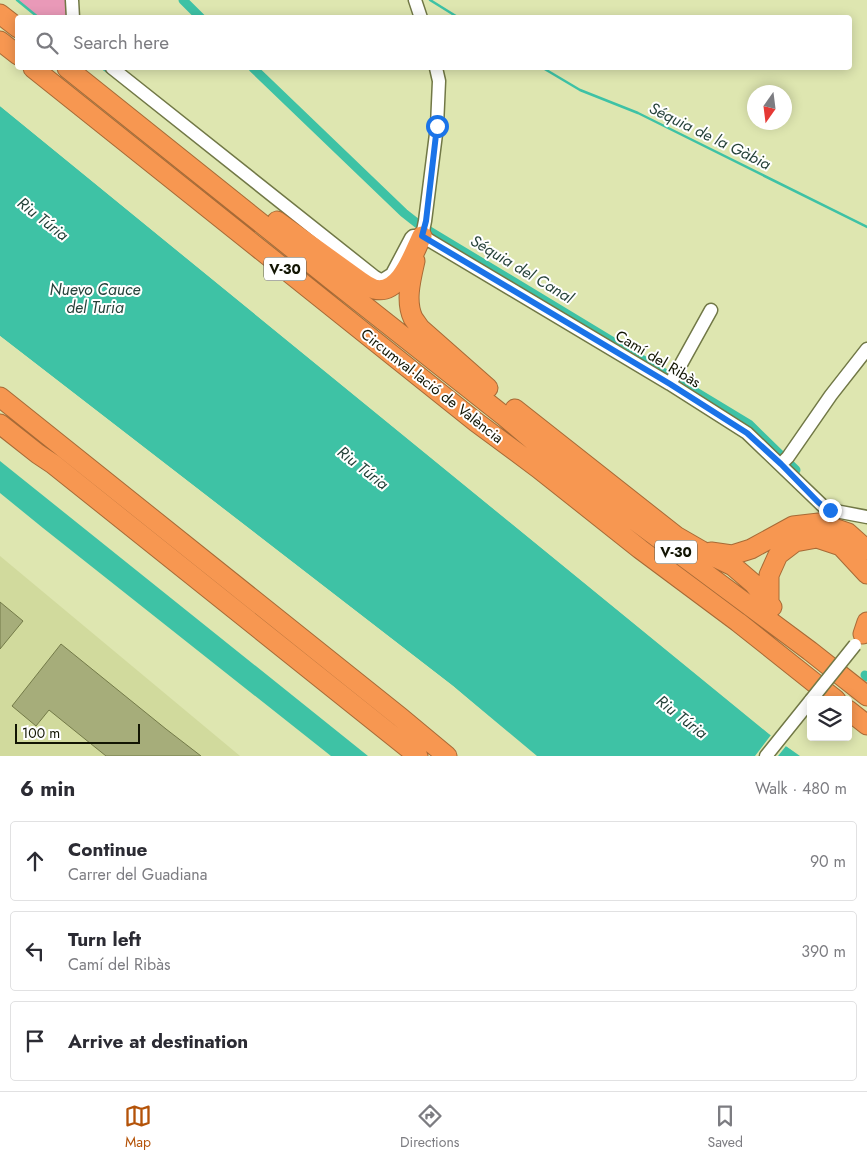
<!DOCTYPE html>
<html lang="en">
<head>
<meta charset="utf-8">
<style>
	body { margin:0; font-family:Jost,sans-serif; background:#f7f7f7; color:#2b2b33 }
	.controls { position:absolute; right:15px; bottom:15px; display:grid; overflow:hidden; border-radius:5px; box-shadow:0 2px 12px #0003 }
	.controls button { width:45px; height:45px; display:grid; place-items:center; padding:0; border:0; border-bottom:1px solid #e1e1e2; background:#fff; color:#2b2b33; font:25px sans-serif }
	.compass { position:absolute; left:747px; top:85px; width:45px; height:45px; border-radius:50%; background:#fff; box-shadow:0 2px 12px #0003; rotate:194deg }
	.scale { position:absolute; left:15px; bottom:12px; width:125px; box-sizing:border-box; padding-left:5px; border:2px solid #121503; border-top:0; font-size:14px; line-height:18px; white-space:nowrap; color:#121503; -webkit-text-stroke:4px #fff; paint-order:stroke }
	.stop { position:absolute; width:15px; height:15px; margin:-11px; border:4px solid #1a73e8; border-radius:50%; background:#fff }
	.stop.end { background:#1a73e8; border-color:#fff; box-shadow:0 1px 5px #0008 }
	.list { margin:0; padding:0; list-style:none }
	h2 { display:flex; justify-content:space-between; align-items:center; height:65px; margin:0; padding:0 20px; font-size:21px }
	h2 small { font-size:16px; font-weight:400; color:#7c7c81 }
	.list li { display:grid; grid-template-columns:32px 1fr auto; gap:15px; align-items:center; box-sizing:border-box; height:80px; margin:0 10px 10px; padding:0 10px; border:1px solid #e1e1e2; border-radius:5px }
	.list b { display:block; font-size:19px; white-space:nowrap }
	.list p { margin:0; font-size:16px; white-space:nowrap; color:#7c7c81 }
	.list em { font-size:16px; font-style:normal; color:#7c7c81 }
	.icon { flex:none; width:28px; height:28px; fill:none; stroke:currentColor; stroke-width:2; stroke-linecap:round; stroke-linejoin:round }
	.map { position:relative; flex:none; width:867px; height:756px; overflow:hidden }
	.search { position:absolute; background:#fff; box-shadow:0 2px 12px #0003; left:15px; right:15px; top:15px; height:55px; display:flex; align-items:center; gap:12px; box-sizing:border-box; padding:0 18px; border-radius:5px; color:#7c7c81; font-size:19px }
	.sheet { height:335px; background:#fff }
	nav { display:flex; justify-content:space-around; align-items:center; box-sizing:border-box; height:70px; border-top:1px solid #e1e1e2; background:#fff; font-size:14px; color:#7c7c81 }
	nav a { display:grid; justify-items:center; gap:2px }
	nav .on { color:#b45309 }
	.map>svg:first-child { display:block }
	.built { fill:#d1da9d }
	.green { fill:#e999b8 }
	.water { fill:#3ec2a5 }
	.pier { fill:#dee6b0 }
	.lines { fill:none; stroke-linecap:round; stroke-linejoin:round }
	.stream { stroke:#3ec2a5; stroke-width:2.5 }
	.canal { stroke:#3ec2a5; stroke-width:9 }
	.building { fill:#a6ad7a; stroke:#737a48 }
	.minor-casing { stroke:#717846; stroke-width:15 }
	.highway-casing { stroke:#a76a36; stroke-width:21 }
	.minor { stroke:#fff; stroke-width:12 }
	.highway { stroke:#f79751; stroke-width:19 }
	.minor-bridge-casing { stroke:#717846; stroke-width:15; stroke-linecap:butt }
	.minor-bridge { stroke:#fff; stroke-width:12 }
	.route { stroke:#1a73e8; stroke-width:6 }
	.labels { text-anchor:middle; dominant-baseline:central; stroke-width:4; stroke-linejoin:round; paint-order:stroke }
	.shield { fill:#fff; stroke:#595b4f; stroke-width:1 }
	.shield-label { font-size:14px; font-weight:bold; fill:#121503 }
	.street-label { font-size:15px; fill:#121503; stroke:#fff }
	.water-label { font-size:16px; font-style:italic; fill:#26423a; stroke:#fff }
</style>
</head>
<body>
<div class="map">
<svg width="867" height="756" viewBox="0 0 867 756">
	<rect width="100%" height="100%" fill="#dee6b0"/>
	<path class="built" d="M0,556L240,756H0Z"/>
	<path class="green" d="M17,0H68L69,17H38Z"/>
	<path class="water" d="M0,106L769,734L800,756H535L453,686L0,336Z
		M0,461L368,756H331L43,528L0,493Z"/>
	<path class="pier" d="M0,104L771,732L801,754L802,756L786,746L778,756H755L771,735L0,106Z
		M0,336L453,686L537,756H531L452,688L47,377L0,339Z"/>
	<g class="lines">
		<path class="stream" d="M17,0L39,18
			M430,0L459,18
			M102,68L109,73
			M543,68L580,90L638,113L867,227"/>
		<path class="canal" d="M183,0L201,18
			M253,68L404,213L418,224L749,424L796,470
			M865,675L867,677"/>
	</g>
	<path class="building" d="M0,602L23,621L0,649Z
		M61,644L166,729L201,756H106L49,710L36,726L12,706Z"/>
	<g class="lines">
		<g class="minor-casing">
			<path id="minor" d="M72,0L73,18
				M415,0L421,18
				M112,68L375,277L380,280L384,279L392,274L411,238L413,236H422
				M422,236L670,384L747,433L824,507L830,510L867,517
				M422,236L425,221L437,126L439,81L436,68
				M670,384L711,310
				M781,464L788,457L831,395L867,349
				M766,756L811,700"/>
		</g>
		<g class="highway-casing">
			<path id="highway" d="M0,14L18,28
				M0,41L18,55
				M33,68L476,422L538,468L640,549L738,622L836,700
				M67,68L332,280L504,416L544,450L595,491L810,651L867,696
				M277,221L360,281C364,284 369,287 374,289C400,296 413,254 422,236
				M415,261C411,279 405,301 413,318C415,321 418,325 420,328L488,388
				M0,397L400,717L447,756
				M515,409L676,536L702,551L733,566L754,584L769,603
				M0,424L38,454L53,464L418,756
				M711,552L732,555L751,549L793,526L819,523L848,533L867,550
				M772,607L769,603V575L778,555L795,542L817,538L841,546L867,574
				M863,634L867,622
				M848,710L867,725"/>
		</g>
		<use href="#minor" class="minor"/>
		<use href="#highway" class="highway"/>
		<g class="minor-bridge-casing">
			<path id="minor-bridge" d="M811,700L855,645"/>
		</g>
		<use href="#minor-bridge" class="minor-bridge"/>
	</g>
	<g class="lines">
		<path class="route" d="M437,126L426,221L422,236L670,384L747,433L781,464L818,502L824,507L830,510"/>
	</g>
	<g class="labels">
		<g class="shield">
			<rect x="264" y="257.5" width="42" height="23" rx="4"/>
			<rect x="655" y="540.5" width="42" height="23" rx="4"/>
		</g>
		<g class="shield-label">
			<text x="285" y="269">V-30</text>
			<text x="676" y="552">V-30</text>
		</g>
		<g class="street-label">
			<text transform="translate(658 359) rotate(31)">Camí del Ribàs</text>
			<text transform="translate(432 386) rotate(38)">Circumval·lació de València</text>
		</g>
		<g class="water-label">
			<text transform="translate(710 136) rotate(26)">Séquia de la Gàbia</text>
			<text transform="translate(43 219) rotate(38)">Riu Túria</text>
			<text transform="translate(522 269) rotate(31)">Séquia del Canal</text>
			<text x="95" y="289">Nuevo Cauce<tspan x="95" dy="18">del Turia</tspan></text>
			<text transform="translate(363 468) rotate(38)">Riu Túria</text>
			<text transform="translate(682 717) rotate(38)">Riu Túria</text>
		</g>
	</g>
</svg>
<div class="controls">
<button><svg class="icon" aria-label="layers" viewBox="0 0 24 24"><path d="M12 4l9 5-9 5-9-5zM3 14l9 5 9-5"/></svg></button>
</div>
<svg class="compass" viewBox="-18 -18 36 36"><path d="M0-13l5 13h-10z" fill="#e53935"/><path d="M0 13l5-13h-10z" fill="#7c7c81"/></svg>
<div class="scale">100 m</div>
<div class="stop" style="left:437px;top:126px"></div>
<div class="stop end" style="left:830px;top:510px"></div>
<div class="search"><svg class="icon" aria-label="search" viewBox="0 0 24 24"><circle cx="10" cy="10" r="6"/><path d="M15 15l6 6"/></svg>Search here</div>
</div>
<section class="sheet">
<h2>6 min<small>Walk · 480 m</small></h2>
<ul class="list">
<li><svg class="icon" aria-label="ahead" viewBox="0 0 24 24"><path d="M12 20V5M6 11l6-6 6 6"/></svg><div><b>Continue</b><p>Carrer del Guadiana</p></div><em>90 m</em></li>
<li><svg class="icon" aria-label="left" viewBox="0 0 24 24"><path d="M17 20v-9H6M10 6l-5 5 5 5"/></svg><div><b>Turn left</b><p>Camí del Ribàs</p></div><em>390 m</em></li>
<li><svg class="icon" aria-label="arrive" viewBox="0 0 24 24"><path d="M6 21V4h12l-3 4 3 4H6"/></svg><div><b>Arrive at destination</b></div></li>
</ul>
</section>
<nav>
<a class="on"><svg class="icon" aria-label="map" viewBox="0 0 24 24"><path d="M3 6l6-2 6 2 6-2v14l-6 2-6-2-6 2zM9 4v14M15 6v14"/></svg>Map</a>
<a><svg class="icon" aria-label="directions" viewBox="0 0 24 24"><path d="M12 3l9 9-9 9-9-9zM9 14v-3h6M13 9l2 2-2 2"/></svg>Directions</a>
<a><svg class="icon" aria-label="saved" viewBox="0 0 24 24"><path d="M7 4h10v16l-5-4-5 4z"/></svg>Saved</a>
</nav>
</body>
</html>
